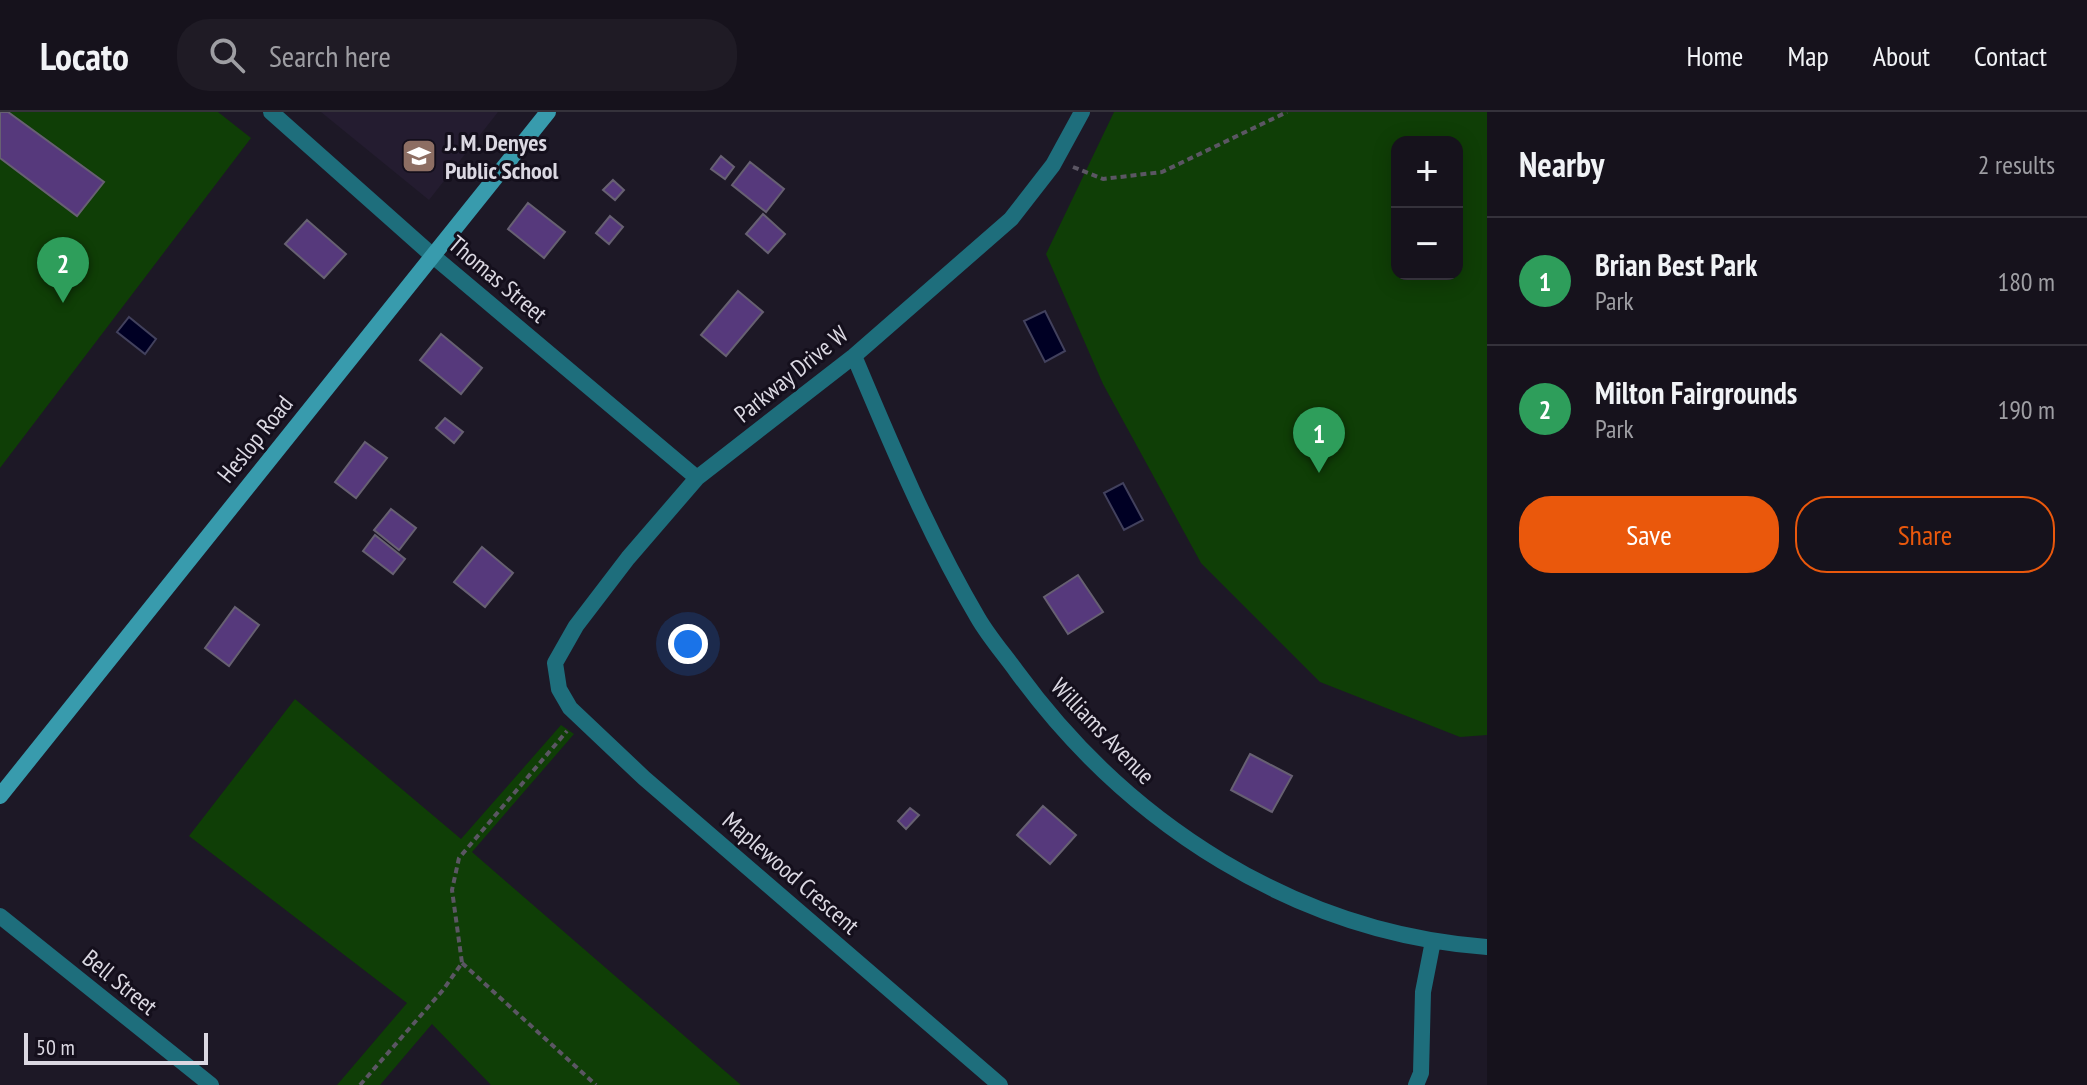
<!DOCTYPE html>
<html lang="en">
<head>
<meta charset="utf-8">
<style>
	body { margin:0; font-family:"PT Sans Narrow",sans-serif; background:#1f1b25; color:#f1f3f6 }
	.controls { position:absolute; right:24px; top:24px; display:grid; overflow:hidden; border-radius:16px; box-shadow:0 4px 20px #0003 }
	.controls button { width:72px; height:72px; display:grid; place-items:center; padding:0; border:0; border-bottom:2px solid #35323b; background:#16121c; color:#f1f3f6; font:40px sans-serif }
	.scale { position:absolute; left:24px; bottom:20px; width:184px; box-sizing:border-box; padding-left:8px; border:4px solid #dbd8e2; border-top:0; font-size:22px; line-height:28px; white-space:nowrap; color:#dbd8e2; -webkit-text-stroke:6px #140f1c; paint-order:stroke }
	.you { position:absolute; left:688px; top:532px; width:28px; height:28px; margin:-20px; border:6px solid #fff; border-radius:50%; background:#1a73e8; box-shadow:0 0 0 12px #1a73e833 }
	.badge { display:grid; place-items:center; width:52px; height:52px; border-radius:50%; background:#ea580c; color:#fff; font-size:26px; font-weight:700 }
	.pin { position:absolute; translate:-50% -66px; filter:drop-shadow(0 2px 4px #0008) }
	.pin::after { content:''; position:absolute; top:42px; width:28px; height:24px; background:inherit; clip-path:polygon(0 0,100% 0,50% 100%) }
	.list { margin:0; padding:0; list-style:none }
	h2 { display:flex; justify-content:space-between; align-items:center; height:104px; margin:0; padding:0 32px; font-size:34px }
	h2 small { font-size:26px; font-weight:400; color:#9e9ea3 }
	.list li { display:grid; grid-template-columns:52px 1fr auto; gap:24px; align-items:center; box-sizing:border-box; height:128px; padding:0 32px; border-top:2px solid #35323b }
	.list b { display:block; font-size:30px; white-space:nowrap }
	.list p { margin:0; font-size:26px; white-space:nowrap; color:#9e9ea3 }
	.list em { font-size:26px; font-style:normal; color:#9e9ea3 }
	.actions { display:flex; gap:16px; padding:24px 32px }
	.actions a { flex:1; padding:18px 0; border:2px solid #ea580c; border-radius:32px; text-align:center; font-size:28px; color:#ea580c }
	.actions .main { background:#ea580c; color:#fff }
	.icon { flex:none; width:44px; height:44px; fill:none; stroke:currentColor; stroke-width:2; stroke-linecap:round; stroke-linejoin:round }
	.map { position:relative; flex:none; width:1487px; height:973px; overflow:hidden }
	header { display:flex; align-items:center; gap:48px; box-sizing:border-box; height:112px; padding:0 40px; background:#16121c; border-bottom:2px solid #35323b }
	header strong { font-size:38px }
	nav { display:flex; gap:44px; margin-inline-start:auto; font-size:28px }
	.search { width:560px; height:72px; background:#1f1b25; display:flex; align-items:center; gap:20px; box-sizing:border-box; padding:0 28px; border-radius:32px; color:#9e9ea3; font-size:30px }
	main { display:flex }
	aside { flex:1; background:#16121c }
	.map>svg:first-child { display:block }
	.built { fill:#241c30 }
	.green { fill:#0f3e06; fill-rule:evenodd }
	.water { fill:#000024; stroke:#42415d; stroke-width:2 }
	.building { fill:#56397c; stroke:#676072; stroke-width:2 }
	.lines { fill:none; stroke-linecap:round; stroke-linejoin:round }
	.path { stroke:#5b5663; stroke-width:4; stroke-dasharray:6 4; stroke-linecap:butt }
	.street { stroke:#1e6e7c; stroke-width:16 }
	.secondary { stroke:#389bad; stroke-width:16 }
	.labels { text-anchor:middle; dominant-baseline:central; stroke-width:6; stroke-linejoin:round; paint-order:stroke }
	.poi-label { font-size:24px; font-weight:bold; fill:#dbd8e2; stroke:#140f1c; text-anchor:start }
	.street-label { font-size:24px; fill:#dbd8e2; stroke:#140f1c }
</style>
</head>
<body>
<header>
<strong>Locato</strong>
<div class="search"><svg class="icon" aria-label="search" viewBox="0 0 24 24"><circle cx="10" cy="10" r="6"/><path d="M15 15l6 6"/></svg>Search here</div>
<nav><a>Home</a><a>Map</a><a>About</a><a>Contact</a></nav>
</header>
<main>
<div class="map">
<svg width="1487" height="973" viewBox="0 0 1487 973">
	<rect width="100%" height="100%" fill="#1d1826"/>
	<path class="built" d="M321,0H498L429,88Z"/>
	<path class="green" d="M0,0H218L251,26L0,356Z
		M1114,0H1487V623L1460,625L1320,570L1201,451L1103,272L1046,142ZM1397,30H1457V162H1397Z
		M295,587L461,727L561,613L574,622L472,740L741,973H491L432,912L380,973H337L407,891L189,724Z"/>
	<path class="water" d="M1045,199L1065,239L1045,250L1024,209Z
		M129,205L156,227L145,242L117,220Z
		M1123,371L1143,408L1124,418L1104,381Z"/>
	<path class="building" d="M0,0H8L104,70L77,104L0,46Z
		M721,44L734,55L725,67L711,57Z
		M750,50L784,77L766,100L732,73Z
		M613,68L624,78L615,88L603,78Z
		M528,91L565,120L544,146L508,117Z
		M763,102L785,122L768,141L746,122Z
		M610,104L623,115L609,132L596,121Z
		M307,108L346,142L324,166L285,132Z
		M738,179L763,200L726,244L701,223Z
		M441,222L482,256L461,282L420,248Z
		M445,306L463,320L454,331L436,316Z
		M365,330L387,346L356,386L335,370Z
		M391,397L416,416L399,438L374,418Z
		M375,423L405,447L393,462L363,439Z
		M482,435L513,461L485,495L454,470Z
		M1078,463L1103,500L1068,522L1044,485Z
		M235,495L259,513L229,554L205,536Z
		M1250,642L1292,664L1272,700L1231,678Z
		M1043,694L1076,723L1050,752L1017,723Z
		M910,696L919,703L906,717L898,709Z"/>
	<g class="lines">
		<path class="path" d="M1073,55L1103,67L1162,60L1287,0
			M462,851L596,973
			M360,973L443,878L462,851L452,778L459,746L567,619"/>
		<path class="street" d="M271,0L433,144L697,366
			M854,244C891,332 929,423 978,506C989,525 1004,542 1017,560C1128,712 1296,821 1487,835
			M0,804L211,973
			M1000,973L644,666L570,596L559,577L555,551L576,514L628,446L697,366L854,244L1011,107L1053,53L1082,0
			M1416,973L1421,961L1423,880L1433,829"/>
		<path class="secondary" d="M0,684L548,0"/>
	</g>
	<defs>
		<g id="school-square" transform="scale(1.8)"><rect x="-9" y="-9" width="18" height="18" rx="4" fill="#8d6e63" stroke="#140f1c"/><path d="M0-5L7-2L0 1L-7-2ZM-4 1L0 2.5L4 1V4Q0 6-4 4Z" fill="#fff"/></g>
	</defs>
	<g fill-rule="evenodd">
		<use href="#school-square" x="419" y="44"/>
	</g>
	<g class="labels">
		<g class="poi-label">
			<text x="445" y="30">J. M. Denyes<tspan x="445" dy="28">Public School</tspan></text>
		</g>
		<g class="street-label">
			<text transform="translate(498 167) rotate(40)">Thomas Street</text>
			<text transform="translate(791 262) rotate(-39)">Parkway Drive W</text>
			<text transform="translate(255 327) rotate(-51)">Heslop Road</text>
			<text transform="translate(1103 619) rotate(46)">Williams Avenue</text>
			<text transform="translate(791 761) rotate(41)">Maplewood Crescent</text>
			<text transform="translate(120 870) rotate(39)">Bell Street</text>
		</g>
	</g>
</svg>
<div class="controls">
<button>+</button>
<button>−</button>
</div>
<div class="scale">50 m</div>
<div class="you"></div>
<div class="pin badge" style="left:1319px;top:361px;background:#2e9e5b">1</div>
<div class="pin badge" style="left:63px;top:191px;background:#2e9e5b">2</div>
</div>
<aside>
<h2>Nearby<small>2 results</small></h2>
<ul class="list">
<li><span class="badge" style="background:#2e9e5b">1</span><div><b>Brian Best Park</b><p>Park</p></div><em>180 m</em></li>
<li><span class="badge" style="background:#2e9e5b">2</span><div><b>Milton Fairgrounds</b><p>Park</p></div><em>190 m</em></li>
</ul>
<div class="actions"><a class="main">Save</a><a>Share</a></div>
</aside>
</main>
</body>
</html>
